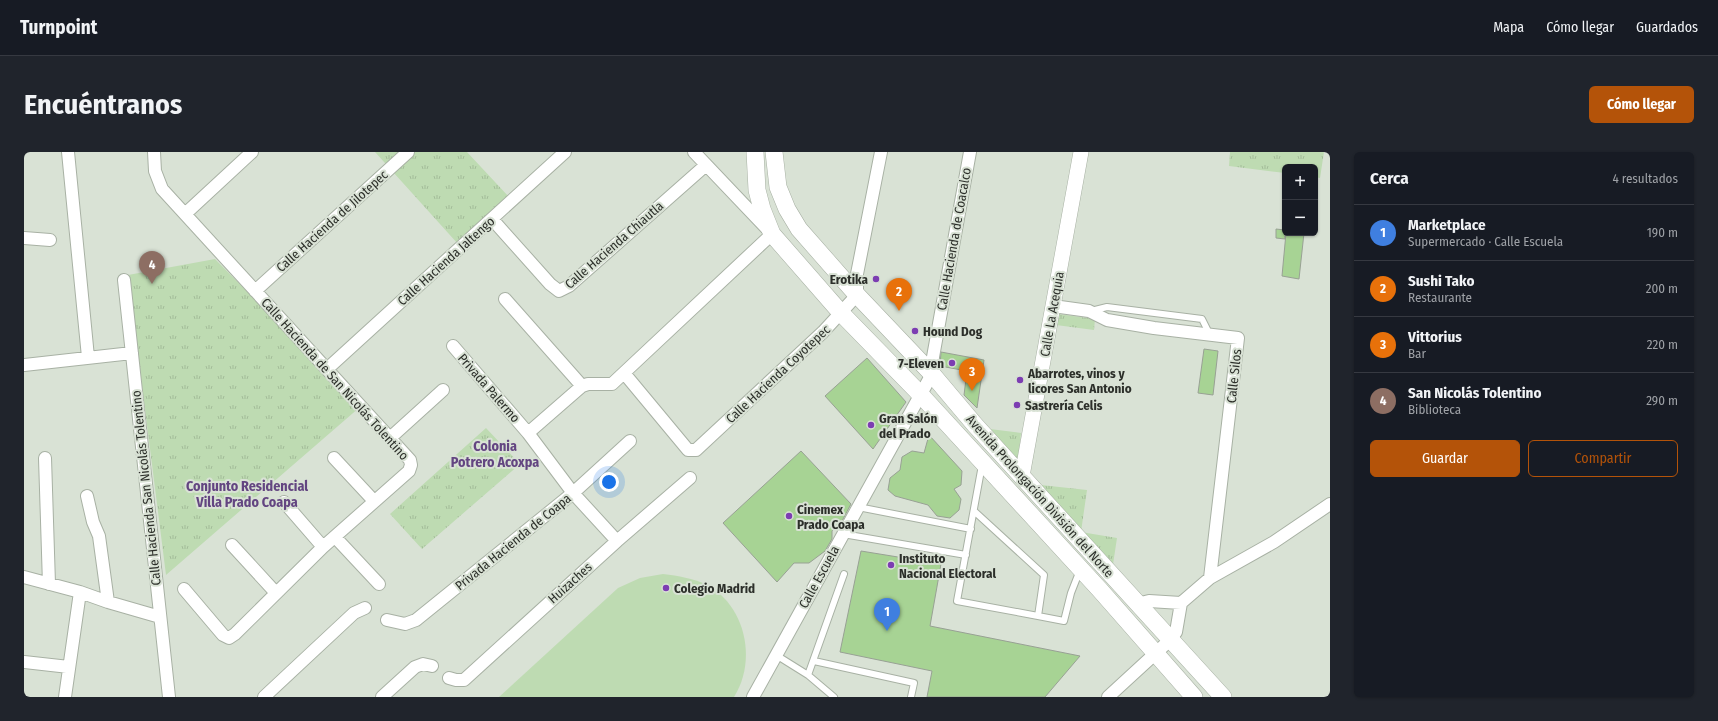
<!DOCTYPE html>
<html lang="es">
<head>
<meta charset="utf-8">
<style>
	body { margin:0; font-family:"Fira Sans Condensed",sans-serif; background:#20242c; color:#f1f3f6 }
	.controls { position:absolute; right:12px; top:12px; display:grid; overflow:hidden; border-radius:6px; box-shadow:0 1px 3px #0004 }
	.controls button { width:36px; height:36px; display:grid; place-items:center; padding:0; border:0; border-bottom:1px solid #363941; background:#171b24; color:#f1f3f6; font:20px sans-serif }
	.you { position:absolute; left:585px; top:330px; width:14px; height:14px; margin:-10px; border:3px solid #fff; border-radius:50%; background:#1a73e8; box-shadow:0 0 0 6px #1a73e833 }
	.badge { display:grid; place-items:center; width:26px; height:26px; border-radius:50%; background:#b45309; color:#fff; font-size:13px; font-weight:700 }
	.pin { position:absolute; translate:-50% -33px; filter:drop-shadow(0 1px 2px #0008) }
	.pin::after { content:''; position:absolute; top:21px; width:14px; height:12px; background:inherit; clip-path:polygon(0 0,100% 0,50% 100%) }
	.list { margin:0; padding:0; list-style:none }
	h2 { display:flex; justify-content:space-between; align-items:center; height:52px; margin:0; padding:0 16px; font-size:17px }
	h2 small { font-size:13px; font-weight:400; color:#9ea1a6 }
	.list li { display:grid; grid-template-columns:26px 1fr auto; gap:12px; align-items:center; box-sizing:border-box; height:56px; padding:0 16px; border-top:1px solid #363941 }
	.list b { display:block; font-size:15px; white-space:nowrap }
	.list p { margin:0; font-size:13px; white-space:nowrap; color:#9ea1a6 }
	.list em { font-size:13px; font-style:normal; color:#9ea1a6 }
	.actions { display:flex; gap:8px; padding:12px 16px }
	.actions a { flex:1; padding:9px 0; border:1px solid #b45309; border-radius:6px; text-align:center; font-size:14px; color:#b45309 }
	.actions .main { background:#b45309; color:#fff }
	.map { position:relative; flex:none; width:1306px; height:545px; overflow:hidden; border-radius:6px }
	header { display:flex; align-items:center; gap:24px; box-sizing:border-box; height:56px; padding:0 20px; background:#171b24; border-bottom:1px solid #363941 }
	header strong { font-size:19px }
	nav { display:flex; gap:22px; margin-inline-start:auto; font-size:14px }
	.intro { display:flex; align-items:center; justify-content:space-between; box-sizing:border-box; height:96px; padding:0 24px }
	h1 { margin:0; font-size:28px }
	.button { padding:10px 18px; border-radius:6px; background:#b45309; color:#fff; font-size:14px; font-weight:700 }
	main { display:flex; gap:24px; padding:0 24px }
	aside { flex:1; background:#171b24; border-radius:6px; box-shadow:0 1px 3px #0004 }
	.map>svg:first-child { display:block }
	.green { fill:#bedbb2 }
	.park { fill:url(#park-tufts) }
	.building { fill:#a7d394; stroke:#98a194 }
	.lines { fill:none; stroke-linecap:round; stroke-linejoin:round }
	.service-casing { stroke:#a8b1a4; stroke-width:8 }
	.minor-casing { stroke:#a8b1a4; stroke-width:14 }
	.tertiary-casing { stroke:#a8b1a4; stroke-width:16 }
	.secondary-casing { stroke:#a8b1a4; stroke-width:18 }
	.service { stroke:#fff; stroke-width:6 }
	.minor { stroke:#fff; stroke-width:12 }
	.tertiary { stroke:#fff; stroke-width:15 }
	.secondary { stroke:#fff; stroke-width:17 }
	.poi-dot { fill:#7c3db2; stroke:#d9e2d5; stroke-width:1.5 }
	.labels { text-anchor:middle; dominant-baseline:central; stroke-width:4; stroke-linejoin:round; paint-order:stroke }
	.street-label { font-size:13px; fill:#2c2f2a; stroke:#d9e2d5 }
	.poi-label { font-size:13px; font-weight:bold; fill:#2c2f2a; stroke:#d9e2d5; text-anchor:start }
	.neighbourhood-label { font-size:14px; font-weight:bold; fill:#634581; stroke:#d9e2d5 }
</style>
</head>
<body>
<header>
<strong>Turnpoint</strong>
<nav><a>Mapa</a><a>Cómo llegar</a><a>Guardados</a></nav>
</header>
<div class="intro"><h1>Encuéntranos</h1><a class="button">Cómo llegar</a></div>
<main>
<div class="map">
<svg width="1306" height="545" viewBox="0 0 1306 545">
	<defs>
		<pattern id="park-tufts" width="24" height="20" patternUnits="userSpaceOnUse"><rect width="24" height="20" fill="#bedbb2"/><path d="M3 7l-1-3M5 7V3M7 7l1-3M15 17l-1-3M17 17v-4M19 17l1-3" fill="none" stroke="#a3bc99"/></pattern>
	</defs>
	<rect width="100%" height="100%" fill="#d9e2d5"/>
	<path class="green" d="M639,422C655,424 668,426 683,433C722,454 733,509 710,545H475L594,436L616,426Z"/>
	<path class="park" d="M351,0H443L485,45L434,92Z
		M1206,0H1300L1296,26L1291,25V15H1261V21L1205,14Z
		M191,107L336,255L142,423L104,123Z
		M1034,162L1071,167L1070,178L1032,173Z
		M462,276L496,312L398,397L366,362Z
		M966,277L997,281L994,309Z
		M1017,333L1063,338L1057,380L1093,386L1088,419Z"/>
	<path class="building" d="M1252,77L1261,78V87L1252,86Z
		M1262,81H1280L1275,127L1258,124Z
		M1180,197L1194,199L1189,243L1174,241Z
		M917,200L960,208L953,256L940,243L943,219L916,214Z
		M843,206L882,250L849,297L801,244Z
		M905,283L938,319L937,333L930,337L937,347L935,358L926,366L913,364L904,353L871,344L864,338L866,326L876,318L878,305L888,299L900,301Z
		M777,299L827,352L818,369L808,379V387L801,399L785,411H770L753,430L699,371Z
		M837,399L917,412L906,474L1056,504L1021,545H903L908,519L816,500Z"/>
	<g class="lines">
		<g class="service-casing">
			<path id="service" d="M1067,159L1083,155L1178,167L1186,183
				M834,355L947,377
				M950,359L1020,423L1014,464L933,449L958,313
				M819,382L942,403
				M1014,464L1040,469L1047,441L1056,418
				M752,503L784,523L810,545
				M790,509L890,531L887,545
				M784,523L820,422"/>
		</g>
		<g class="minor-casing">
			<path id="minor" d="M44,0L64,205
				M130,0L131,19L138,37L386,308L387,313L385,319L299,395L211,482L205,486L199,483L160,437
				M161,62L228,0
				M468,67L526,132L535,139L545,134L682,13
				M0,86L26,88
				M100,128L145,545
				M231,139L384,0
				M481,147L558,234
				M1029,154L1065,159L1083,168L1130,176L1214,186L1186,426
				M429,194L504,281L549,341L593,389
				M0,213L108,201
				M303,217L541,0
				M600,221L664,298H672L799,180L833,143V122L857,0
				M504,281L558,234L564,232H588L748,82L670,0
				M366,286L419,238
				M21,306L25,432
				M310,306L350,349
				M63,344L69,370L75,384L84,450
				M260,350L299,395
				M311,385L355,432
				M208,393L252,441
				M0,425L56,440L84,450L136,465
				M1113,452L1125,449L1157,451L1186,426L1250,390L1306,352
				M363,468L381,472L392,468L549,341L606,289
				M0,510L45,515
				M425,526L432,528H440L593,389L666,326
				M41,545L56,440
				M240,545L330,461L341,456
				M358,545L391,515L399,512L408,514
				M729,545L908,222L909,205L946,0
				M1084,545L1146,488L1152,480L1157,451"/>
		</g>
		<g class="tertiary-casing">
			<path id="tertiary" d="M998,324L1057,0"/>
		</g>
		<g class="secondary-casing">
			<path id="secondary" d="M731,0L733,38L738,57L748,82L817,161L896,242L1076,438L1170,545
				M750,0L754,35L763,57L775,77L833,143L908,222L951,273L1199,545"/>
		</g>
		<use href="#service" class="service"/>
		<use href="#minor" class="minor"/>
		<use href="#tertiary" class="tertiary"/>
		<use href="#secondary" class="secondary"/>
	</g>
	<g class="poi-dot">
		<circle cx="852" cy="127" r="4"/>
		<circle cx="891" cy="179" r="4"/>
		<circle cx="928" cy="211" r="4"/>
		<circle cx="996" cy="228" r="4"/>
		<circle cx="993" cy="253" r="4"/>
		<circle cx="847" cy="273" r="4"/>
		<circle cx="765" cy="364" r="4"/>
		<circle cx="867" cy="413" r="4"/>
		<circle cx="642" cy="436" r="4"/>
	</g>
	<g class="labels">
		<g class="street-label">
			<text transform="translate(308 69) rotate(-42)">Calle Hacienda de Jilotepec</text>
			<text transform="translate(930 87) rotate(-80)">Calle Hacienda de Coacalco</text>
			<text transform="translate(590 93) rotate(-41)">Calle Hacienda Chiautla</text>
			<text transform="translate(422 109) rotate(-42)">Calle Hacienda Jaltengo</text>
			<text transform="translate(1028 162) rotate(-80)">Calle La Acequia</text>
			<text transform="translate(754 222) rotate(-43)">Calle Hacienda Coyotepec</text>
			<text transform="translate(1210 224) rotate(-84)">Calle Silos</text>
			<text transform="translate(311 227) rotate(48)">Calle Hacienda de San Nicolás Tolentino</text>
			<text transform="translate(465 236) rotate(49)">Privada Palermo</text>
			<text transform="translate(122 336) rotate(-96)">Calle Hacienda San Nicolás Tolentino</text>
			<text transform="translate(1016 344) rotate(48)">Avenida Prolongación División del Norte</text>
			<text transform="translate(489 390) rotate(-39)">Privada Hacienda de Coapa</text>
			<text transform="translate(795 425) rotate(-61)">Calle Escuela</text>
			<text transform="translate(546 431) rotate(-42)">Huizaches</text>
		</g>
		<g class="poi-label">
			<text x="844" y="127" text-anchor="end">Erotika</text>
			<text x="899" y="179">Hound Dog</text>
			<text x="920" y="211" text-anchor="end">7-Eleven</text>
			<text x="1004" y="221">Abarrotes, vinos y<tspan x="1004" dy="15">licores San Antonio</tspan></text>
			<text x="1001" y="253">Sastrería Celis</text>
			<text x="855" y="266">Gran Salón<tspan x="855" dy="15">del Prado</tspan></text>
			<text x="773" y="357">Cinemex<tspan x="773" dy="15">Prado Coapa</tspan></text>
			<text x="875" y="406">Instituto<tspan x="875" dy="15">Nacional Electoral</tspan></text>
			<text x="650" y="436">Colegio Madrid</text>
		</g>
		<g class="neighbourhood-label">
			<text x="471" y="294">Colonia<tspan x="471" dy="16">Potrero Acoxpa</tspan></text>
			<text x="223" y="334">Conjunto Residencial<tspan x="223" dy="16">Villa Prado Coapa</tspan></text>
		</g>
	</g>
</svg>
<div class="controls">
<button>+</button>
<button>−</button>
</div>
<div class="you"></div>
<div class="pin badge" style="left:863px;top:479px;background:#3f7fe0">1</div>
<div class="pin badge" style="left:875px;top:159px;background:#e8710a">2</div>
<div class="pin badge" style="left:948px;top:239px;background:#e8710a">3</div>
<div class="pin badge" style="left:128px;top:132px;background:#8d6e63">4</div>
</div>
<aside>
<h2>Cerca<small>4 resultados</small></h2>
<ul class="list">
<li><span class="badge" style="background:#3f7fe0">1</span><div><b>Marketplace</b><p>Supermercado · Calle Escuela</p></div><em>190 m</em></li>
<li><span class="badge" style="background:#e8710a">2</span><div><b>Sushi Tako</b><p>Restaurante</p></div><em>200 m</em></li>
<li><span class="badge" style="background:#e8710a">3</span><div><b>Vittorius</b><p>Bar</p></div><em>220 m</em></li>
<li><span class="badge" style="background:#8d6e63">4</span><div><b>San Nicolás Tolentino</b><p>Biblioteca</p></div><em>290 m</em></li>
</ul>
<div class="actions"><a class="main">Guardar</a><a>Compartir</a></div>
</aside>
</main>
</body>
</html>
